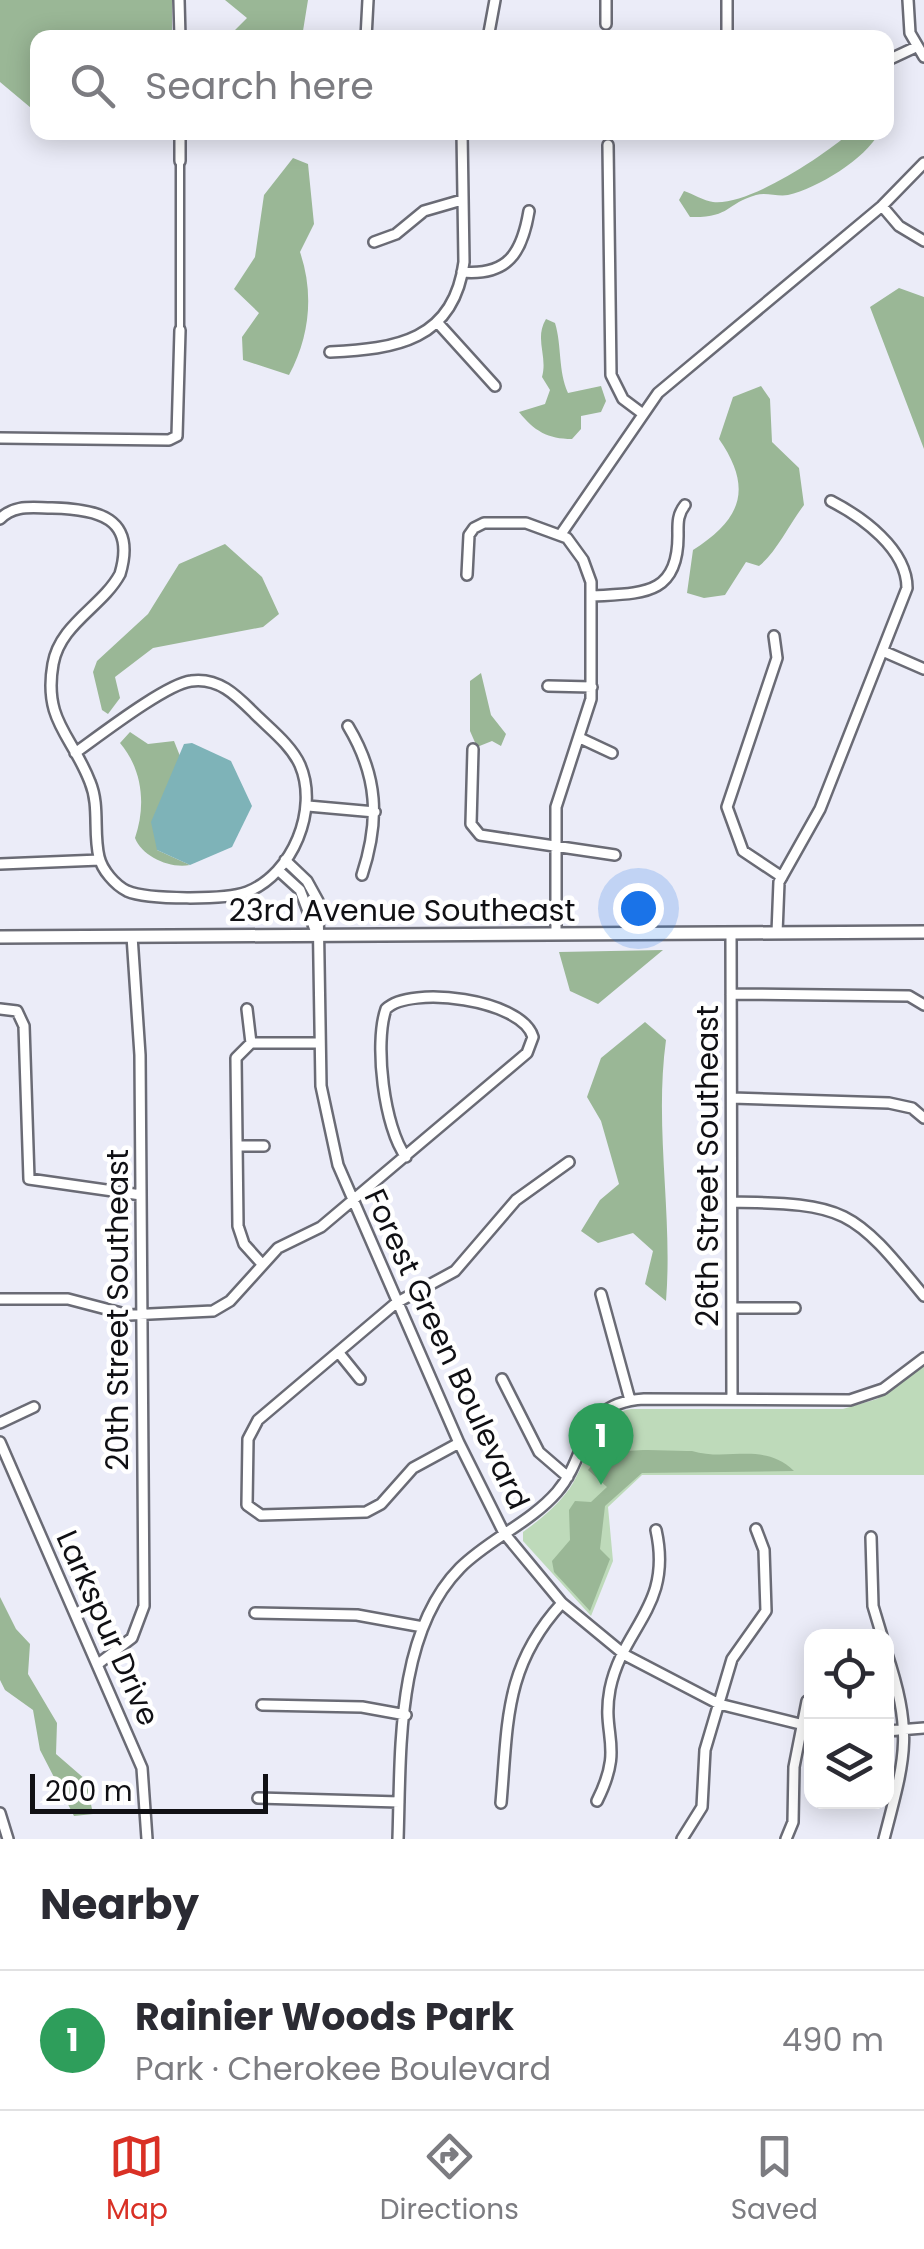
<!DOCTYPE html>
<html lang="en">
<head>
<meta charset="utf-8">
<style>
	body { margin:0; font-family:Poppins,sans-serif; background:#f2f2f3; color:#2b2b33 }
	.controls { position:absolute; right:30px; bottom:30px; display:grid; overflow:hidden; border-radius:20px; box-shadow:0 5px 25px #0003 }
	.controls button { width:90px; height:90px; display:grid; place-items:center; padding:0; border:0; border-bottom:2px solid #e1e1e2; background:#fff; color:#2b2b33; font:50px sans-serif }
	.scale { position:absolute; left:30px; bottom:25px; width:238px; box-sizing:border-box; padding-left:10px; border:5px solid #101014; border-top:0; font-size:28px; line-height:35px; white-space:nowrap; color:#101014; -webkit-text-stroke:8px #fff; paint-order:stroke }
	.you { position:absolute; left:638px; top:908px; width:35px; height:35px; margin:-25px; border:8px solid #fff; border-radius:50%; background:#1a73e8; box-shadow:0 0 0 15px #1a73e833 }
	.badge { display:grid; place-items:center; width:65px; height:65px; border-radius:50%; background:#d93025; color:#fff; font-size:32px; font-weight:700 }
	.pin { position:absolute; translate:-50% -82px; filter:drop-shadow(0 2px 5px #0008) }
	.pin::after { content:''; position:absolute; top:52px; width:35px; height:30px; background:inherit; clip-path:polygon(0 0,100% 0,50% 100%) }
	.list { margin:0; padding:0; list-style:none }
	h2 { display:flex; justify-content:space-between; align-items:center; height:130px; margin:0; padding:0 40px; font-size:42px }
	h2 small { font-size:32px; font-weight:400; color:#7c7c81 }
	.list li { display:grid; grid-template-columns:65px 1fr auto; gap:30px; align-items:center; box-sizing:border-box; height:140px; padding:0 40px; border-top:2px solid #e1e1e2 }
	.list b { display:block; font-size:38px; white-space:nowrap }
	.list p { margin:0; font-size:32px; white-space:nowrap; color:#7c7c81 }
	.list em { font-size:32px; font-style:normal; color:#7c7c81 }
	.icon { flex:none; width:55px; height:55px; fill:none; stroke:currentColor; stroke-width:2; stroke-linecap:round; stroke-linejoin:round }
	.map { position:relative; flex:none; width:924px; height:1839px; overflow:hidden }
	.search { position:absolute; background:#fff; box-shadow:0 5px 25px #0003; left:30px; right:30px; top:30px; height:110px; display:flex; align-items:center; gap:25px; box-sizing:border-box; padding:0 35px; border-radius:20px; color:#7c7c81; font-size:38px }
	.sheet { height:270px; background:#fff }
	nav { display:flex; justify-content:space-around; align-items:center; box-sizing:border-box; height:140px; border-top:2px solid #e1e1e2; background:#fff; font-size:28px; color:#7c7c81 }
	nav a { display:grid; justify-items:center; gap:5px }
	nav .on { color:#d93025 }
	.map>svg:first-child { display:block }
	.green { fill:#bedaba }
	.forest { fill:#9ab796 }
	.water { fill:#7eb3b8 }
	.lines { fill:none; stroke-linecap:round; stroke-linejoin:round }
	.pedestrian-casing { stroke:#6a6b75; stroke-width:11 }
	.minor-casing { stroke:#6a6b75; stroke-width:14 }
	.tertiary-casing { stroke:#6a6b75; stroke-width:16 }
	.pedestrian { stroke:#fff; stroke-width:6 }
	.minor { stroke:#fff; stroke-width:9 }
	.tertiary { stroke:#fff; stroke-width:11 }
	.labels { text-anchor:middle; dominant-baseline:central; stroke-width:9; stroke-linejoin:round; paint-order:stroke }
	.street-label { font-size:30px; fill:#101014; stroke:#fff }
</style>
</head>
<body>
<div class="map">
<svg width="924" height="1839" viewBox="0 0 924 1839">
	<rect width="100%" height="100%" fill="#ebecf8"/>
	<path class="green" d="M924,1364V1475H642L608,1507L613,1561L591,1616L523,1541V1532C541,1519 557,1506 570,1488C588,1461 594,1415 631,1409H843L877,1399Z"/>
	<path class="forest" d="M0,0H172V37L38,38L37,113L0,82Z
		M225,0H308L302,37H234L233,32L247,18Z
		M851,132L879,133C865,159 818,188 788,195C778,197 766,192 756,195C725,204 731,218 690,217L679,200L684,191C693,194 704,201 713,202C749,206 823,156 851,132Z
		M293,158L308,164L314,224L300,252C314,293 310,336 289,375L243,360L242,337L259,313L234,289L255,257L264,195Z
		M899,288L924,297V449L870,307Z
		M546,319L555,323C562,346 558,371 568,393L601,386L606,401L601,412L581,416V429L572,439C548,439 534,431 519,412L545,404L550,390L542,377C548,356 534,339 546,319Z
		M761,386L770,399L772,442L799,468L804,505C790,523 776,553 759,566L746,562L725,595L704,598L687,593L693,550C742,519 753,488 719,439L733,397Z
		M225,544L262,577L279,614L263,627L153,648L115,677L120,698L108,714L102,710L93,672L97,661L148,614L179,564Z
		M481,673L491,715L506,734L501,746L492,741L477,747L470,731V681Z
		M130,732L148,744L174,741L180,756L157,850L190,865C169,869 142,856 135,838C146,806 143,770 120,743Z
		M663,950L598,1004L570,991L559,952Z
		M645,1022L666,1040C654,1128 673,1214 666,1301L645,1284L653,1251L633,1233L598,1243L581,1231L600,1200L619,1184L601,1121L587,1097L601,1058Z
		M692,1451C728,1462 764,1441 794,1471L642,1473L605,1506L600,1549L610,1559L590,1611L554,1572L552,1561L570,1540L569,1510L575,1501L591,1502L607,1487L588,1470C610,1442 659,1452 692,1451Z
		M0,1597L16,1629L30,1644L28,1674L57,1723L56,1754L86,1780L93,1814L74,1816L40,1750L33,1710L5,1690L0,1680Z"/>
	<path class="water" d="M192,743L231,761L252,806L232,847L190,865L157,850L151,822L184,744Z"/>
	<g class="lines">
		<g class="pedestrian-casing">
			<path id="pedestrian" d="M180,330V161"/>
		</g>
		<g class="minor-casing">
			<path id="minor" d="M179,0L180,38
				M606,0V24
				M727,0V38
				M908,0L910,33L924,57
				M366,38L368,0
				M488,38L495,0
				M886,61L916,47
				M180,132V161
				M608,145L611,375L623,399L643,414
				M882,206L899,226L924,241
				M374,242L396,234L424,211L462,200
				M462,272C508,276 522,253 529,211
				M437,322L495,386
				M330,352C395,349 454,341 464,262L462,132
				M0,438L169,440L177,436L180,330
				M0,519C14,504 33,508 52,508C97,509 137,517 120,574C102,607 60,624 53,664C43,721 72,735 90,782C100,806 93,832 99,857C102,870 115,885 127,891C148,900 226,900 247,892C293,874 319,809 300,765C291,745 270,729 255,714C237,696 219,677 191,681C166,684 99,736 75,753
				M561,534L658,393L882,206L924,163
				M467,575L469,535L474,528L484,523H526L567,538L583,560L591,582V699L556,807V934
				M593,596C642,593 678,596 678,536C678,524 677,515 685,505
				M774,636L777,658L727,807L743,851L782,877
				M885,652L924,669
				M548,686L592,687
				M348,726C378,776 380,820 362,875
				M582,739L612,753
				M473,749L471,824L480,835L615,855
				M308,806L375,812
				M285,860L307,881L318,901L321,1086L338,1165L459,1443L504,1533L562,1603L625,1655L719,1704L812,1727
				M0,864L100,860
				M278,870L300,890L317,935
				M731,933L732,1399
				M777,933L779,882L820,809L907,588C907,549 862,517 831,501
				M731,994L909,996L924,1005
				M0,1009L17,1011L24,1026L29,1179L141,1195
				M247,1009L251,1043
				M732,1098L889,1103L912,1108L924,1118
				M238,1146H264
				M732,1202C846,1204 852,1208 924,1296
				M262,1264L244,1244L238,1226L236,1058L251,1043H320
				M601,1294L630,1400
				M0,1299H68L129,1315L213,1311L230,1301L278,1248L321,1227L527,1053L533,1037C522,999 410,985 386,1009C374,1043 384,1128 406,1157
				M732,1308H795
				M339,1353L360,1379
				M502,1379L539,1452L568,1477
				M0,1423L34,1407
				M0,1442L142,1768L147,1839
				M459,1443L413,1468L381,1504L366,1512L261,1515L247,1505L248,1439L258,1420L396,1303L455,1271L516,1200L569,1162
				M871,1537L873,1606L882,1636
				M255,1613L357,1615L423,1627
				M98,1664L132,1638L144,1606L140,1055L132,936
				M262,1705L362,1707L406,1715
				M886,1731L924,1728
				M258,1798L399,1802
				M597,1801C625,1745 601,1737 610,1689C623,1626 673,1607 656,1530
				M501,1803C508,1722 504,1666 562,1603
				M0,1813L8,1839
				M398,1839C401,1753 395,1634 460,1568C489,1539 530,1523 557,1492C591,1452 577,1403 644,1399L850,1400L883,1389L924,1358
				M682,1839L702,1807L705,1750L732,1659L766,1611L764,1550L756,1529
				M786,1839L793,1822L794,1767L807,1701
				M884,1839C905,1758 914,1735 886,1651"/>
		</g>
		<g class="tertiary-casing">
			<path id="tertiary" d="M0,937L924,932"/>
		</g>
		<use href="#pedestrian" class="pedestrian"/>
		<use href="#minor" class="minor"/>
		<use href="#tertiary" class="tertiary"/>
	</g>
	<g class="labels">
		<g class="street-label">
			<text x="402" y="910">23rd Avenue Southeast</text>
			<text transform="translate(707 1166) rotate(-90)">26th Street Southeast</text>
			<text transform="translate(117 1310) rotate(-90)">20th Street Southeast</text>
			<text transform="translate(447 1349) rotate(65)">Forest Green Boulevard</text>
			<text transform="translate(108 1628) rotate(66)">Larkspur Drive</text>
		</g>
	</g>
</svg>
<div class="controls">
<button><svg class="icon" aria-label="locate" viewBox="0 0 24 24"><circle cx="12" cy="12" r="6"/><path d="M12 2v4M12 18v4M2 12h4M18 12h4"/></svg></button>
<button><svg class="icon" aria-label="layers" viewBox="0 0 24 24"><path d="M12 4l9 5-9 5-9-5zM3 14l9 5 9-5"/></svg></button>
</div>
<div class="scale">200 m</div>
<div class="you"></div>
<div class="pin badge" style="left:601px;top:1485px;background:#2e9e5b">1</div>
<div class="search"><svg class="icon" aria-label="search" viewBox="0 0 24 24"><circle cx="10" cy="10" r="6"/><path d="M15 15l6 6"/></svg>Search here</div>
</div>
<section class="sheet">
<h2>Nearby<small></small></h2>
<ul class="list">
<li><span class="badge" style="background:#2e9e5b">1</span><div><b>Rainier Woods Park</b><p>Park · Cherokee Boulevard</p></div><em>490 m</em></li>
</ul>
</section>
<nav>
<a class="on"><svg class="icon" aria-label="map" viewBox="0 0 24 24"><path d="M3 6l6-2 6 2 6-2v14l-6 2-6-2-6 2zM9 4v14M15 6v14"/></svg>Map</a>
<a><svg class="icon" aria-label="directions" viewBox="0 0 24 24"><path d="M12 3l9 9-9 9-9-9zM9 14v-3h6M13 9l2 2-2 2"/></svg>Directions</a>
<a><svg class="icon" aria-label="saved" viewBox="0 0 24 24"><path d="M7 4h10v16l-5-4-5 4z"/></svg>Saved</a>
</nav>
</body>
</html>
